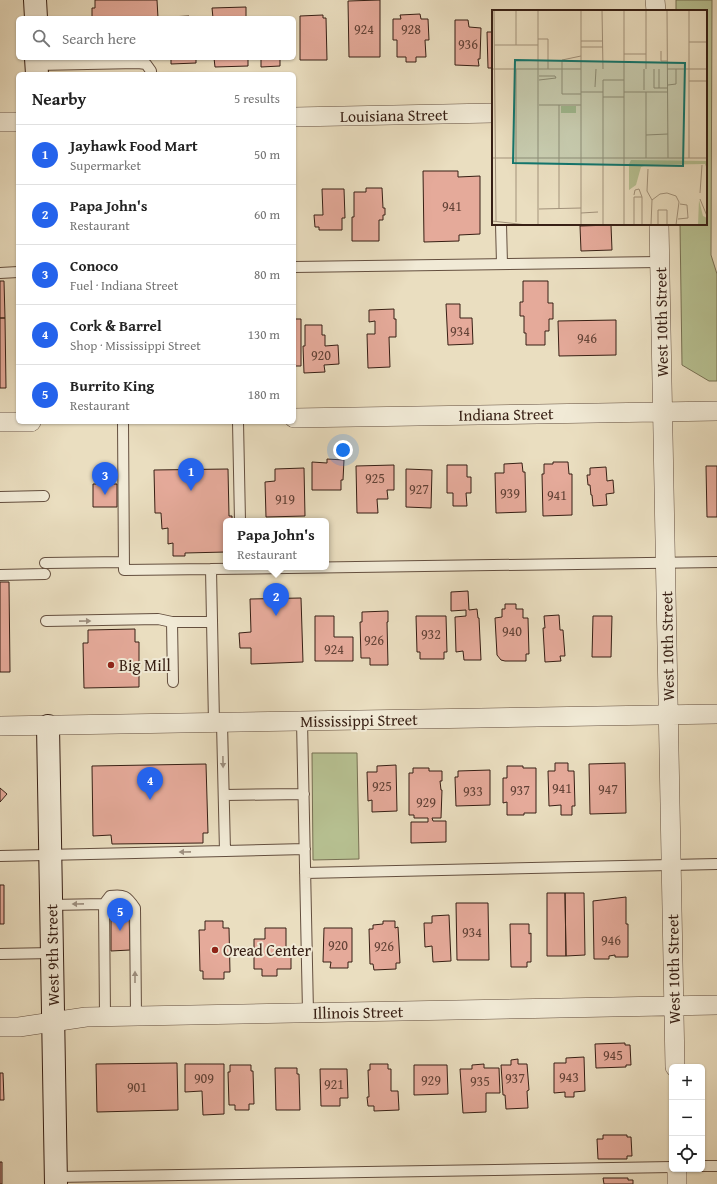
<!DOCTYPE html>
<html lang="en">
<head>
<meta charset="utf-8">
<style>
	body { margin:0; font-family:"Gentium Book Plus",serif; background:#f2f2f2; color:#222 }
	.controls { position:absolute; right:12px; bottom:12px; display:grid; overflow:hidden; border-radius:6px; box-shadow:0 1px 3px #0004 }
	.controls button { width:36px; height:36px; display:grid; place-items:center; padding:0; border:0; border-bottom:1px solid #e0e0e0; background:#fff; color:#222; font:20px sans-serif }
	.you { position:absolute; left:343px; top:450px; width:14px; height:14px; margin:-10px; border:3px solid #fff; border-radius:50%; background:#1a73e8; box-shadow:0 0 0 6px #1a73e833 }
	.badge { display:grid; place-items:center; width:26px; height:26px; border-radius:50%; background:#2563eb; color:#fff; font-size:13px; font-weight:700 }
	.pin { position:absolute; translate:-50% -33px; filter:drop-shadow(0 1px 2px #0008) }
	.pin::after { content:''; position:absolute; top:21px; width:14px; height:12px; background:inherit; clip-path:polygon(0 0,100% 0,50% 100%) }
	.popup { position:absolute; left:223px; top:518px; width:106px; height:52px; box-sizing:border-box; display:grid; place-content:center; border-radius:6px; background:#fff; filter:drop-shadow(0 1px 3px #0005); font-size:13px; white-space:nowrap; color:#767676 }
	.popup b { font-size:15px; color:#222 }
	.popup::after { content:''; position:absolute; left:50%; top:100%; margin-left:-8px; border:8px solid transparent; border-top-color:#fff }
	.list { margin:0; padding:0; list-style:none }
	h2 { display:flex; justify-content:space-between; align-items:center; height:52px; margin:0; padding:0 16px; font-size:17px }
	h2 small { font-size:13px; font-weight:400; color:#767676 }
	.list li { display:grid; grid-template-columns:26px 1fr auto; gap:12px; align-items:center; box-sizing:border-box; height:60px; padding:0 16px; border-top:1px solid #e0e0e0 }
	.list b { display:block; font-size:15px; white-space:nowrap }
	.list p { margin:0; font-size:13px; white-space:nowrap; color:#767676 }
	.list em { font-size:13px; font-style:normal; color:#767676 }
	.icon { flex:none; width:22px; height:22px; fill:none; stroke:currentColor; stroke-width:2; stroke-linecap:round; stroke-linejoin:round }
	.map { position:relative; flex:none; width:717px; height:1184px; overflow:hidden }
	.search { position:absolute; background:#fff; box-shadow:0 1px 3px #0004; left:16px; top:16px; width:280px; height:44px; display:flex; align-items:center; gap:10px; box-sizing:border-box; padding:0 14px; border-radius:6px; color:#767676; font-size:15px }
	.panel { position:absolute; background:#fff; box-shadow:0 1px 3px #0004; left:16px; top:72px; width:280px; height:352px; border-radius:6px }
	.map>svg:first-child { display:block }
	.green { fill:#b7c192; stroke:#777053 }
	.building { fill:#e5aa9a; stroke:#371f14 }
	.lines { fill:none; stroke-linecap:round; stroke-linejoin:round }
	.lane-casing { stroke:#644f3f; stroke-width:12 }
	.street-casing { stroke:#644f3f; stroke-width:20 }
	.secondary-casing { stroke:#371f14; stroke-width:24 }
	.lane { stroke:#f1ead6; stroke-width:10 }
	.street { stroke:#f1ead6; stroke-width:19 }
	.secondary { stroke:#f1ead6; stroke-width:22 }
	.oneway { fill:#9d8f7f }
	.poi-dot { fill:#8f2418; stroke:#f1ead6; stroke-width:1.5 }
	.labels { text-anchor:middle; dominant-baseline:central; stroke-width:4; stroke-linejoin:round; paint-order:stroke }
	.number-label { font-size:14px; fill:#624236 }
	.street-label { font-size:16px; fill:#371f14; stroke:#f1ead6 }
	.poi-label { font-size:16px; fill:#371f14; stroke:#f1ead6; text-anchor:start }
	.inset-road { fill:none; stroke:#a2927b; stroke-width:1 }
	.view { fill:#0f766e; fill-opacity:0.15; stroke:#0f766e; stroke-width:2 }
	.inset-edge { fill:none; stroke:#371f14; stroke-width:2 }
</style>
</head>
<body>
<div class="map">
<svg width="717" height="1184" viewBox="0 0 717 1184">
	<rect width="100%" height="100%" fill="#eadec0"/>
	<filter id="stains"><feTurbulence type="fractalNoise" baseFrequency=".005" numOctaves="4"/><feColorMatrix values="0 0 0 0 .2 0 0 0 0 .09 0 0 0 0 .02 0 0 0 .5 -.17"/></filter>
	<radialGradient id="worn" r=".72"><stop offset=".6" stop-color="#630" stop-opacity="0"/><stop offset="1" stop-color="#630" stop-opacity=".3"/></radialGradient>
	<path class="green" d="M676,0H712L711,255L717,274V381H709L682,365L680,224H706V11H676Z
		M312,753H357L359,859L313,860Z"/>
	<path class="building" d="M95,0H157L158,18H92V8H95Z
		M380,0V57H349L348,1Z
		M246,7V18H213L212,8Z
		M420,14L421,19H428L429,40H425L426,57H416V62H406V57H397V40H393V19H401L400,15Z
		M323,15V18H326L327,60H300V16Z
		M189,16V18H169V17Z
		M455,20H468L469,27L481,28L480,59H478L479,66L455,65Z
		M487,32H493V68H488Z
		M171,58H196V63L171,64Z
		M214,58H248V66L215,67Z
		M261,58H280V66L261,67Z
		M423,171H458V177L480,176V234L459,235V241L424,242Z
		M366,188H382L383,208H385V215H383V220H379V241H352V217H354V192H366Z
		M322,189H344L345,218H342V230H319V227H315L314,215H323Z
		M611,225L612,250L581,251L580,226Z
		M0,281H4L5,318H0Z
		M523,281H548V303H553V319H549V331H545V345H526V333H524V316H520V302H523Z
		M446,304H460V318H472L473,344L448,345Z
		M394,309V319H396V337H389L390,367L368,368L367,334H375V321L369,322V310Z
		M0,318H5L6,388H0Z
		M294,319H301V366H294Z
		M616,320V355L559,356L558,321Z
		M305,325H322V335H325V346L338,345L339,364L324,365L325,372L304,373L303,346H305Z
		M327,459L344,460L343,480H341V490H312V462L327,463Z
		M553,462H568L569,474H572V515L543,516L542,474H544V464H553Z
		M522,463L523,472H525L526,512L496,513L495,473H504V464Z
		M394,465V490H387L388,499H377L378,513H357L356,466Z
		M447,465H467V477H471V493H466L467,506H453V493H447Z
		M706,466H717V517H707Z
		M606,467L607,481L613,480L614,493L606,494L607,505L593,506L592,495H591L590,485H588L587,475H590V468Z
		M304,468L305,516L266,517L265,482L275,481V469Z
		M228,469L229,516H232V521H226V552L185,553V556H173V543L168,544V528L162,529L161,513H155L154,470Z
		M406,469L432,470L431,508L406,507Z
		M93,484H117V507H93Z
		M0,582H9L10,672H0Z
		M468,591L469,610L477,609L478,618H479L481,660H464L463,651L456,652L455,617L466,616V610L451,611V592Z
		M301,598L303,662L251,664V648H240L239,633L251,632L250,599Z
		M505,604H516V609H523V618H528L529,654H526V661H505L501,660L497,655L495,618L502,617V609H505Z
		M388,611V622H387L388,665H370V658H361L360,622H362V612Z
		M559,615L560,630H563L565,656H560L561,661L545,662L543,628H545L544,616Z
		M315,616H334V637H353V661H315Z
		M416,616H446L447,652H444V659H420V652H417Z
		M593,616H612L611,657H592Z
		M135,629V642H139V687L84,688L83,643H88V630Z
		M555,763H568V771H574L575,806H572V815H561V805L549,806L548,771H555Z
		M625,763L626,813L590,814L589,764Z
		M206,764L208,833H203V843L112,844L111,835L93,836L92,766Z
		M396,765L397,811L372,812V800L368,801L367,772H377V766Z
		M507,766H523V768H536V813H524V815H507V802L503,803V778H507Z
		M413,768H429V771H442V781H440L441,790H442L441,818H432L433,821H446V842L411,843V822H428V818H414V815H409V773H413Z
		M490,770V805L456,806L455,777H458V771Z
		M0,788L7,794L0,802Z
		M0,885H4V924H0Z
		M547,893H565L566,956H547Z
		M565,893H584L585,955L566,956Z
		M626,897V924H628V957H615V955L609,956V959H594L593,901Z
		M456,903H488L489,960H457Z
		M111,912H129L130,950L111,951Z
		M449,915L451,961L433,962L432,946L425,947L424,923H432V916Z
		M205,921H223V928H229L230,972H224V979H203V971H200L199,930H205Z
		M383,921H395V928L398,927L400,963H396V969L374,970L373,964H370L369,929H373V925L383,924Z
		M510,924H529V934L531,933V962H527V967H511Z
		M265,928H286V954H291V969H277V976H262V969H254V939H265Z
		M324,928H352V962H348V968H330L331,962H323Z
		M625,1043V1045H630L631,1065H626V1067L596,1068L595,1044Z
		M584,1057L585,1091L574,1092V1097H565V1092L554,1093V1063H566V1058Z
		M518,1059V1064H527L529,1090L527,1091L528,1108L506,1109L505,1095H503L501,1065H511V1060Z
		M177,1063L178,1110L97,1112L96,1064Z
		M185,1064H224V1114L203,1115L202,1091L185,1092Z
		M370,1064H388V1069H391V1091H398L399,1110L374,1111V1106H368L367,1097H369L368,1070H370Z
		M484,1064V1068H499L500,1093H486V1112L463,1113L460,1069H472V1065Z
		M230,1065H251V1071H253L254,1104H249V1110H235V1105H229L228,1072H230Z
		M414,1065H447L448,1094L414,1095Z
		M275,1068H297V1074H299L300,1110H276Z
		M320,1069H347L348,1098H340V1106H321Z
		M0,1073H3L4,1100H0Z
		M603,1135H627V1137H631L632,1156H627V1159H598L597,1139H603Z
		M0,1162H2V1184H0Z
		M603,1178H628V1180H633V1184H604Z"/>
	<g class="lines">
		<g class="lane-casing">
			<path id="lane" d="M36,65L138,63L146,64L151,71V74
				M501,224L502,264
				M294,267L660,262
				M0,273L18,272
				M123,422L124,570L211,569
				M238,422L240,521
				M0,497L44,496
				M45,563L124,562
				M0,575L45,574
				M46,621L158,619L172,622
				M173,682L172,622H212
				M302,721L308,1012
				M214,723L211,569L717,562
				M224,795L304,794
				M225,851L305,849
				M0,856L225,851L222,723
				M305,873L717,864
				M51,905L104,904
				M0,954L52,953
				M105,1016L104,904L110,896C124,894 127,896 135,908L136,1016
				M702,1166H717
				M56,1177L672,1167"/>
		</g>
		<g class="street-casing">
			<path id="street" d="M655,0L656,11
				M294,117L493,113
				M0,122H18
				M659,224L675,1067
				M294,418L717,411
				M0,422H31
				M0,726L717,714
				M0,1027H19L86,1017L717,1005
				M677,1169V1184"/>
		</g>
		<g class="secondary-casing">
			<path id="secondary" d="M35,0L36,18
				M36,58L37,74
				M48,726L56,1184"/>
		</g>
		<use href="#lane" class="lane"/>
		<use href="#street" class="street"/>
		<use href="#secondary" class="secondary"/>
	</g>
	<defs><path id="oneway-solid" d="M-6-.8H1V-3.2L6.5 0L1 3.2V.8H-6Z"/></defs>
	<g class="oneway">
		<use href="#oneway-solid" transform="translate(85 621) rotate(-1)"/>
		<use href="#oneway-solid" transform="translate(223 762) rotate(89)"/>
		<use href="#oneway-solid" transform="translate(185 852) rotate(179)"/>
		<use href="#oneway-solid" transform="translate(78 904) rotate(179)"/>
		<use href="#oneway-solid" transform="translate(135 977) rotate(-90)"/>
	</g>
	<g class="poi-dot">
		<circle cx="111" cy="665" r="4"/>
		<circle cx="215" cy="950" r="4"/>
	</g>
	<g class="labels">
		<g class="number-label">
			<text x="364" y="29">924</text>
			<text x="411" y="29">928</text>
			<text x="468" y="44">936</text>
			<text x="452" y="206">941</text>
			<text x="460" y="331">934</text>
			<text x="587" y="338">946</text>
			<text x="321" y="355">920</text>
			<text x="375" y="478">925</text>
			<text x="419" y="489">927</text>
			<text x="510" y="493">939</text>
			<text x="557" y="495">941</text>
			<text x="285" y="499">919</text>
			<text x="512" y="631">940</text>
			<text x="431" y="634">932</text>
			<text x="374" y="640">926</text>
			<text x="334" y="649">924</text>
			<text x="382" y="786">925</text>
			<text x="562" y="788">941</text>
			<text x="608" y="789">947</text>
			<text x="520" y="790">937</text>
			<text x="473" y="791">933</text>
			<text x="426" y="802">929</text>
			<text x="472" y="932">934</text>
			<text x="611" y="940">946</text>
			<text x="338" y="945">920</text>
			<text x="384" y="946">926</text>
			<text x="613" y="1055">945</text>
			<text x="569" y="1077">943</text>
			<text x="204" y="1078">909</text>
			<text x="515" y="1078">937</text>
			<text x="431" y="1080">929</text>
			<text x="480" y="1081">935</text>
			<text x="334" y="1084">921</text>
			<text x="137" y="1087">901</text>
		</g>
		<g class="street-label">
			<text transform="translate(394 115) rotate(-1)">Louisiana Street</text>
			<text transform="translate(661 322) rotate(-91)">West 10th Street</text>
			<text transform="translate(506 414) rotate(-1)">Indiana Street</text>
			<text transform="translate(667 646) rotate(-91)">West 10th Street</text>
			<text transform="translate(359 720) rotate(-1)">Mississippi Street</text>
			<text transform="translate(52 955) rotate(-91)">West 9th Street</text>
			<text transform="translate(673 969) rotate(-91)">West 10th Street</text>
			<text transform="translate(358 1012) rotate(-1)">Illinois Street</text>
		</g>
		<g class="poi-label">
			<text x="119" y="665">Big Mill</text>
			<text x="223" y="950">Oread Center</text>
		</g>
	</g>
	<g transform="translate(492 10)">
		<rect width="215" height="215" fill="#eadec0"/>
		<path d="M69,96H84V103H69ZM139,150L215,151V159L213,154L155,155L149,157L144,175L137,180V154ZM207,190L211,206L215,208V215H206Z" fill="#b7c192"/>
		<path class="inset-road" d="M2,0L4,211M24,0V35M46,0V215M89,0V215M110,0L111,59M132,0V215M175,0L176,148M197,0V148M46,29H56V59M89,31H110M197,32H215M2,35H46M89,37H111M169,41V51H175M132,44H154M0,59H89M152,59V80M154,59V0M162,59V78H176M167,59V78M175,59H215M47,66H63L64,68L47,70M197,71H215M176,75L184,74V59M103,77L104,59M89,82H111V215M111,82V70H132M132,82H176M89,84H70V50L89,46M111,87H132M47,95H89M67,95V198M154,125L176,124M0,148H215M154,148V82M156,159L155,181L160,190M208,183L210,155M142,185L143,180L147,179L150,187M208,189L215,206M47,199L89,198M89,203L106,202M186,209L196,208L195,195L188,194M0,211L35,215M24,212V59M142,215V187H150V215M159,215L160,190L168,184L175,183L184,186L187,192L184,215M166,215V200H175V215"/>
		<path class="view" d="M23,50L193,53L191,156L21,153Z"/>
		<rect width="215" height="215" class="inset-edge"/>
	</g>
	<rect width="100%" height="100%" filter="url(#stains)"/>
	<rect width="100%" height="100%" fill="url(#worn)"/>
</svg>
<div class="controls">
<button>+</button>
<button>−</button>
<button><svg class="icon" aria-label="locate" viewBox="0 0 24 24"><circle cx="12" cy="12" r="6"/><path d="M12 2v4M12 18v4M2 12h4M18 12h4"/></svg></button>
</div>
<div class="you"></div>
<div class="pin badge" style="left:191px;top:491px">1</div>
<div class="pin badge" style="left:276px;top:616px">2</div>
<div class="popup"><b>Papa John's</b>Restaurant</div>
<div class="pin badge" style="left:105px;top:495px">3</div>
<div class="pin badge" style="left:150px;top:800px">4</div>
<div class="pin badge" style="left:120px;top:931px">5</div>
<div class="search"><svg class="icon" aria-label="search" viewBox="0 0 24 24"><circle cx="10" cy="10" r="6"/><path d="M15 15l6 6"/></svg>Search here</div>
<section class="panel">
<h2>Nearby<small>5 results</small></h2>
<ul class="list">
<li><span class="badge">1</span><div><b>Jayhawk Food Mart</b><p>Supermarket</p></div><em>50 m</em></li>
<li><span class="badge">2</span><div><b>Papa John's</b><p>Restaurant</p></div><em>60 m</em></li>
<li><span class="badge">3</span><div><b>Conoco</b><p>Fuel · Indiana Street</p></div><em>80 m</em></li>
<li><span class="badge">4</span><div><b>Cork &amp; Barrel</b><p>Shop · Mississippi Street</p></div><em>130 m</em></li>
<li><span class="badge">5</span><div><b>Burrito King</b><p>Restaurant</p></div><em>180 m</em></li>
</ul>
</section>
</div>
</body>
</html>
